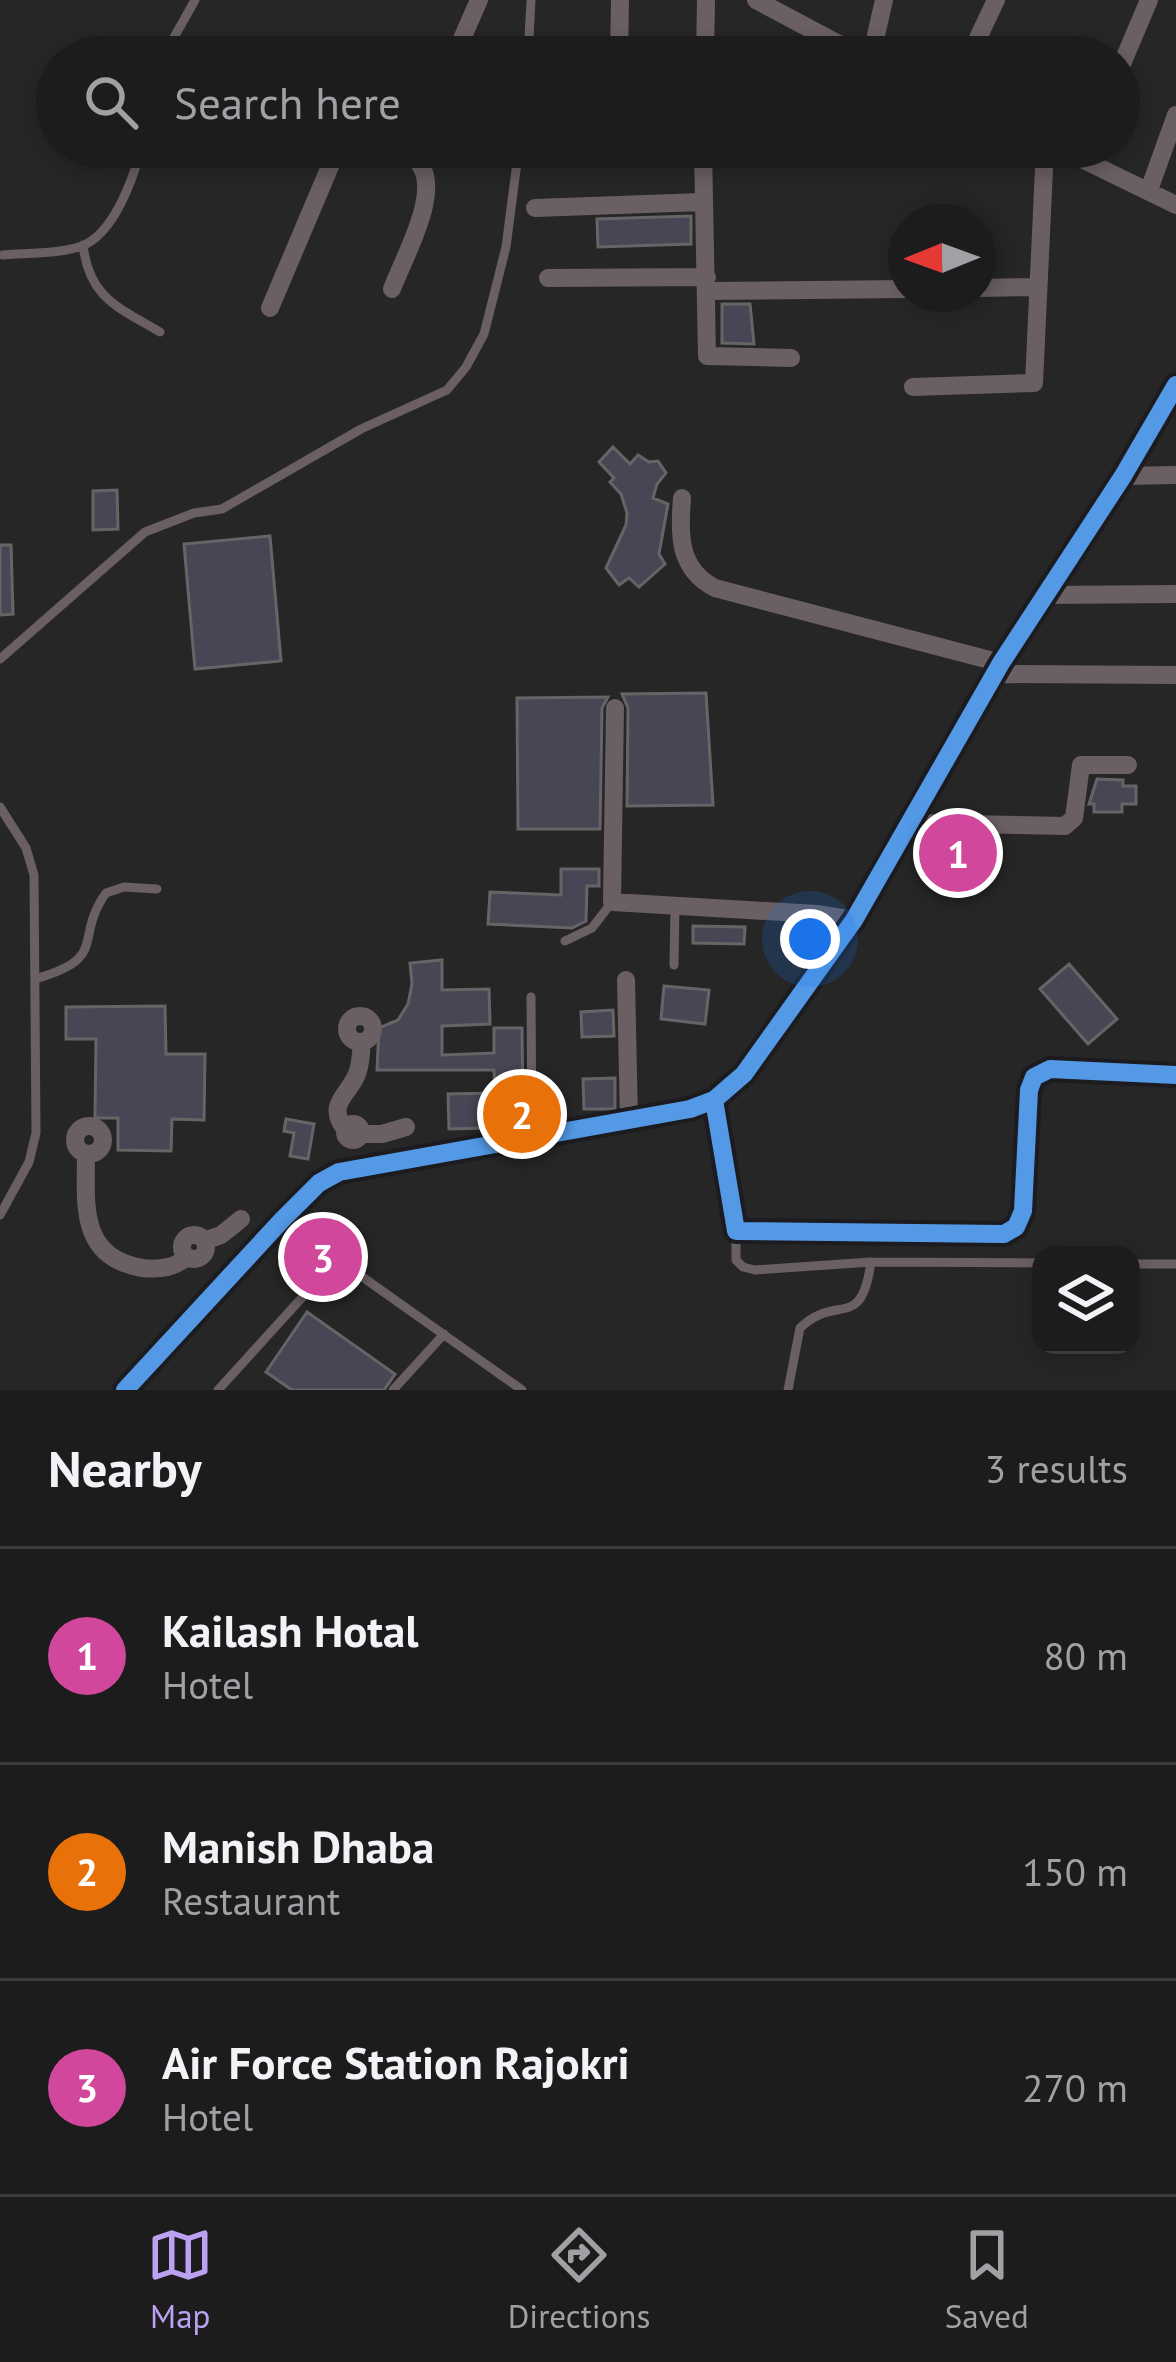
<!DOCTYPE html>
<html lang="en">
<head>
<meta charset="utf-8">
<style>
	body { margin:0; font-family:"PT Sans",sans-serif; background:#29292a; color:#f1f3f6 }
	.controls { position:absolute; right:36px; bottom:36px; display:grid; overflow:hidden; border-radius:24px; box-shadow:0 6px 18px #0003 }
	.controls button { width:108px; height:108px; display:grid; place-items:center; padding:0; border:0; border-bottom:3px solid #3a3a3b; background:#1c1c1d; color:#f1f3f6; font:60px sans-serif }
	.compass { position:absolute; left:888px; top:204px; width:108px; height:108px; border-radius:50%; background:#1c1c1d; box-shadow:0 6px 18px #0003; rotate:269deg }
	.you { position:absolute; left:810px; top:939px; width:42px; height:42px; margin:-30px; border:9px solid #fff; border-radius:50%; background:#1a73e8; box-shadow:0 0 0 18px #1a73e833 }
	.badge { display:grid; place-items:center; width:78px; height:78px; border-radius:50%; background:#bca0f2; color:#fff; font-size:39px; font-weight:700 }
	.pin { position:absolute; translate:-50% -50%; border:6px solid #fff; box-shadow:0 3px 12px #0006 }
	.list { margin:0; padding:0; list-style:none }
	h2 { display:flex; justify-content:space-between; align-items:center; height:156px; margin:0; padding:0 48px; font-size:51px }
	h2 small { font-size:39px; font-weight:400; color:#a0a1a4 }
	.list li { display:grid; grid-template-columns:78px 1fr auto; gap:36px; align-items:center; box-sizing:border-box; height:216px; padding:0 48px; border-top:3px solid #3a3a3b }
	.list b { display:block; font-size:45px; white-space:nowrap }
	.list p { margin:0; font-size:39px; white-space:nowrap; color:#a0a1a4 }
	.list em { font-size:39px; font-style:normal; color:#a0a1a4 }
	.icon { flex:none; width:66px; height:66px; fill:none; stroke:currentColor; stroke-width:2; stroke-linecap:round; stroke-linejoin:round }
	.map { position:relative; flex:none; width:1176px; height:1390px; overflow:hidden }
	.search { position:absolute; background:#1c1c1d; box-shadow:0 6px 18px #0003; left:36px; right:36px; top:36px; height:132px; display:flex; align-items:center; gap:30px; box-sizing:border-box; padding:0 42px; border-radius:66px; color:#a0a1a4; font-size:45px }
	.sheet { height:804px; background:#1c1c1d }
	nav { display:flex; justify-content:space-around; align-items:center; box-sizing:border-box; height:168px; border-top:3px solid #3a3a3b; background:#1c1c1d; font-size:33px; color:#a0a1a4 }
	nav a { display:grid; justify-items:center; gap:6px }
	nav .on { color:#bca0f2 }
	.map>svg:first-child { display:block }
	.building { fill:#484554; stroke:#656566; stroke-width:3 }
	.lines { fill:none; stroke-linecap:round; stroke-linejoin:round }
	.service { stroke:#6a5f62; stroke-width:9 }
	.minor { stroke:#6a5f62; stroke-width:18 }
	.cycleway-casing { stroke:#1c1b1f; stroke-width:26 }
	.cycleway { stroke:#5399e6; stroke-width:18 }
</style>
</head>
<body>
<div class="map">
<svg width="1176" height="1390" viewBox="0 0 1176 1390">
	<rect width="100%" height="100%" fill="#262627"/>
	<path class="building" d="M691,216V244L598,247L597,219Z
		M722,304H750L754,344L722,343Z
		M613,447L630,464L638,455L649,462L658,461L666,473L657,484L653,498L668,504L659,554L665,564L639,587L629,578L619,585L606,568L626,525L627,513L621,494L610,482L614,478L599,462Z
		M117,490L118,529L93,530V491Z
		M270,536L281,661L195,669L184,544Z
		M0,545H11L13,614L0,615Z
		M706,693L713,805L627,806L628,708L622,694Z
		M608,697L602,708L600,829H518L517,698Z
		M1097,779L1123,780V786H1136V804H1122V812H1094V804H1089Z
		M561,869H599V886H587L586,921L572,928L488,924L490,892L561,895Z
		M693,926L745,927L744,944L693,943Z
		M442,960V990L489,989L490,1024L442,1026V1055L494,1053V1028H522L523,1120L491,1122V1128L449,1129L448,1094L495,1093L494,1070H377L379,1028L398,1020L408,1004L412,984L410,963Z
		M1069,964L1117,1019L1088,1044L1040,989Z
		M664,986L709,990L705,1024L661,1019Z
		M165,1006L166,1054H205L204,1120L172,1119L171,1151L118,1150V1118H95L96,1039H66V1007Z
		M613,1010L614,1036L582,1037L581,1012Z
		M615,1078V1109H584L583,1079Z
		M286,1119L314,1124L308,1159L290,1156L294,1133L284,1131Z
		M307,1312L395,1374L384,1390H292L266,1372Z"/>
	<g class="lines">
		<path class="service" d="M163,57L195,0
			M528,57L531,0
			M83,245C89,298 118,307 160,332
			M3,255C28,253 59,254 82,246C115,233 133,178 142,147
			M0,659L145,532L194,513L222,509L361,429L447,390L466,367L484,334L506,247L519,147
			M0,807L26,848L34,875L36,1133L29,1162L0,1215
			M565,941L592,928L612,902
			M674,965L675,906
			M35,979C110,958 73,939 106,893L124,887L157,889
			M531,997L532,1138
			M282,1220L522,1390
			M736,1231V1260L743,1267L755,1270L871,1262L1041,1263
			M1131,1264H1176
			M218,1390L339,1257
			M393,1390L444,1334
			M788,1390L800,1328C838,1292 861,1333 871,1262"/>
		<path class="minor" d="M756,0L863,57
			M454,57L479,0
			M619,57L620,0
			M705,57L706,0
			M871,57L884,0
			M969,57L996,0
			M1119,71L1149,0
			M378,147C389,149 405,150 414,158C447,184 404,256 392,289
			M703,147L707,356L791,358
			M1057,147L1176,205
			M1149,190L1176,115
			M535,208L702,202
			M548,278L707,277
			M978,288L1037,287
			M708,291L906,289
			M270,308L334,157L344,147
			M913,387L1034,383L1045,147
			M1123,476L1176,475
			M682,498C679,534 678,569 715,588L1001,663
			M1043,595L1176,594
			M994,674L1176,675
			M615,708L612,902L817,914L854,920
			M912,823L1065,826L1074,818L1081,765H1128
			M626,980L629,1122
			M347 1029a13 13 0 1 1 26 0a13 13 0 1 1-26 0Z
			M714,1100L736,1231L1004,1234L1016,1227L1023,1211L1029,1090L1034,1077L1050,1069L1176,1075
			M345 1132a8 8 0 1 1 16 0a8 8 0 1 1-16 0Z
			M75 1140a14 14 0 1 1 28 0a14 14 0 1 1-28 0Z
			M345,1129C326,1104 348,1096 357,1074C361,1064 361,1052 362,1042
			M361,1134H382L406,1127
			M86,1154C86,1203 78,1258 143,1268C160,1270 174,1268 187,1257
			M182 1247a12 12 0 1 1 24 0a12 12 0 1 1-24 0Z
			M204,1241L221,1235L241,1219
			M125,1390L282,1220L319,1183L339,1172L690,1109L714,1100L744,1074L854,920L1001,663L1123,476L1176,385"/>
		<g class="cycleway-casing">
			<path id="cycleway" d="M714,1100L736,1231L1004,1234L1016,1227L1023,1211L1029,1090L1034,1077L1050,1069L1176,1075
				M125,1390L282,1220L319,1183L339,1172L690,1109L714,1100L744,1074L854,920L1001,663L1123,476L1176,385"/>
		</g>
		<use href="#cycleway" class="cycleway"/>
	</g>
</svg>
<div class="controls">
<button><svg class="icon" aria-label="layers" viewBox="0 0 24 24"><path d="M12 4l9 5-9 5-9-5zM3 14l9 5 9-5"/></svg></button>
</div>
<svg class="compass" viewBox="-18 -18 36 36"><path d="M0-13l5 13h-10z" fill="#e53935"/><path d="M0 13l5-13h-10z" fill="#a0a1a4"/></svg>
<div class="you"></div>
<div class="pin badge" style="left:958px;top:853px;background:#d1479c">1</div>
<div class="pin badge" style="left:522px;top:1114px;background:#e8710a">2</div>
<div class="pin badge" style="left:323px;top:1257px;background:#d1479c">3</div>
<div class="search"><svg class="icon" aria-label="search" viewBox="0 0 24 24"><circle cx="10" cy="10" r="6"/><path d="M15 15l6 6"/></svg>Search here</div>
</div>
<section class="sheet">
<h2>Nearby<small>3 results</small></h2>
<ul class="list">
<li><span class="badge" style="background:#d1479c">1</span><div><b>Kailash Hotal</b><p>Hotel</p></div><em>80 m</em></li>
<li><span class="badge" style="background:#e8710a">2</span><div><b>Manish Dhaba</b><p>Restaurant</p></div><em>150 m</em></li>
<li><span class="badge" style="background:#d1479c">3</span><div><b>Air Force Station Rajokri</b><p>Hotel</p></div><em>270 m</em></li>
</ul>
</section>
<nav>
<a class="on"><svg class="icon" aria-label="map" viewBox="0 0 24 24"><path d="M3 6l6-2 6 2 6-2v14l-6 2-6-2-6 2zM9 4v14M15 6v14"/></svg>Map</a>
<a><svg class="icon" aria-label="directions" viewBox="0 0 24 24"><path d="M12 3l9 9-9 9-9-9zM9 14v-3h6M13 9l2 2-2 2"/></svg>Directions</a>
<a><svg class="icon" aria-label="saved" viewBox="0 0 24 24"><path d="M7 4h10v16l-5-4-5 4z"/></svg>Saved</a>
</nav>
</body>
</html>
